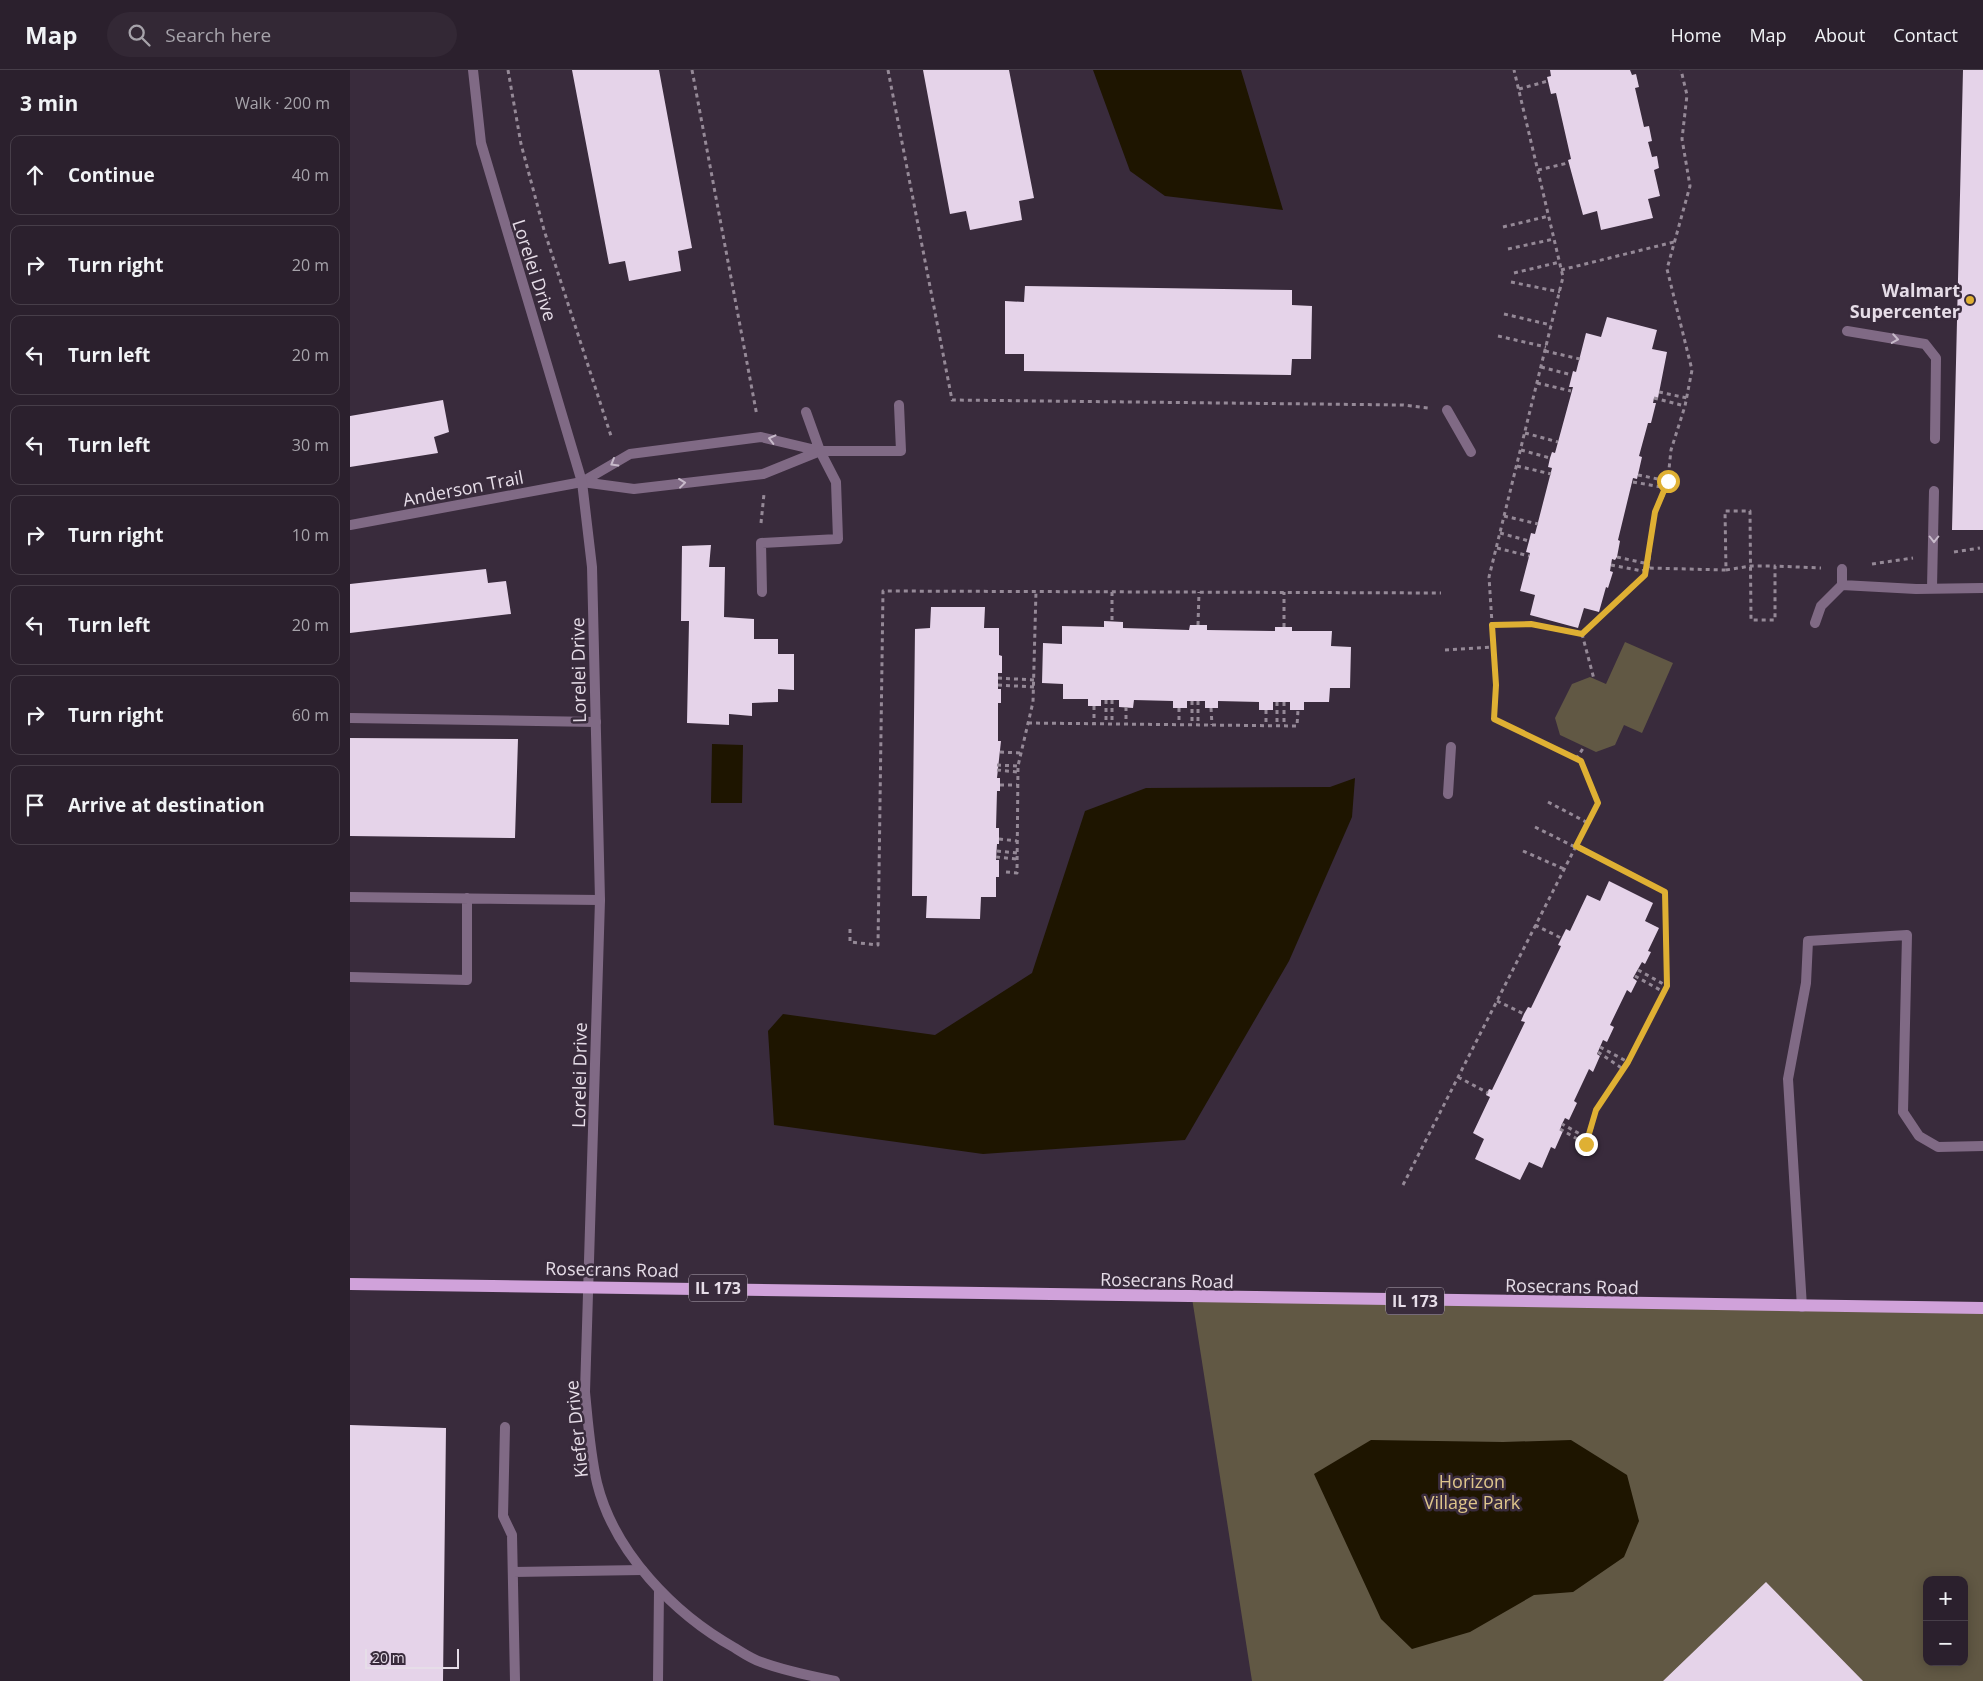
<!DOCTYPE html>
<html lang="en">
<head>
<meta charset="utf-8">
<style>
	body { margin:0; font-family:"Open Sans",sans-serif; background:#332835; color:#f1f3f6 }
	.controls { position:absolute; right:15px; bottom:15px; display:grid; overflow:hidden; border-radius:10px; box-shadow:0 2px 12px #0003 }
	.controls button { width:45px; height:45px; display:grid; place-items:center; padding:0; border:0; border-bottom:1px solid #473e49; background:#2b202d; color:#f1f3f6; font:25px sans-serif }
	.scale { position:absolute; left:15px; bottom:12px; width:94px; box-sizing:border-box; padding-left:5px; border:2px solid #e6dde8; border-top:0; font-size:14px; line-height:18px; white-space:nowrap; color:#e6dde8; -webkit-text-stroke:4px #392b3c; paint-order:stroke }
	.stop { position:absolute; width:15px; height:15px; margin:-11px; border:4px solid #dfb033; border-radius:50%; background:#fff }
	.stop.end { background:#dfb033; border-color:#fff; box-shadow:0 1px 5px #0008 }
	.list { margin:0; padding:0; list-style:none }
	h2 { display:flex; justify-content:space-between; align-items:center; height:65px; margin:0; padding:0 20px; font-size:21px }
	h2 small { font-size:16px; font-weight:400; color:#a6a3aa }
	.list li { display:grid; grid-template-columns:32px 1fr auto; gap:15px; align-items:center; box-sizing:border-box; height:80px; margin:0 10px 10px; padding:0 10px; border:1px solid #473e49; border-radius:10px }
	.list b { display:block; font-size:19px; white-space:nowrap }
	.list em { font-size:16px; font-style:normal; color:#a6a3aa }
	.icon { flex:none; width:28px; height:28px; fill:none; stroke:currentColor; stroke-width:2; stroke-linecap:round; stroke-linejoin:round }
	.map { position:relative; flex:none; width:1633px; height:1611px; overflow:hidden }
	header { display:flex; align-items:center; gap:30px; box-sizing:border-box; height:70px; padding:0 25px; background:#2b202d; border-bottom:1px solid #473e49 }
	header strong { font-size:24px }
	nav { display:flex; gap:28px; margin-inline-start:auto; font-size:18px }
	.search { width:350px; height:45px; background:#332835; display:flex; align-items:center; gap:12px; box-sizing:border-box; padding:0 18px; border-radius:28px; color:#a6a3aa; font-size:19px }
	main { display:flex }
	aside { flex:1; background:#2b202d }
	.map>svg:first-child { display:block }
	.green { fill:#615844; fill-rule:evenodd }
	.water { fill:#1e1500 }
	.building { fill:#e5d3e9 }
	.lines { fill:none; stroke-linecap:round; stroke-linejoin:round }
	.path { stroke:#958997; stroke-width:3; stroke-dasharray:4 4; stroke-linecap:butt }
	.service { stroke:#806a85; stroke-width:10 }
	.minor { stroke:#806a85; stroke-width:10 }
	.primary { stroke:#d0a2da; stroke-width:12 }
	.oneway { stroke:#c7baca }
	.route { stroke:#dfb033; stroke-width:6 }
	.poi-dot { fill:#dfb033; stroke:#392b3c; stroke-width:2 }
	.labels { text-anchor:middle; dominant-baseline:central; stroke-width:5; stroke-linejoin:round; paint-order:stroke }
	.shield { fill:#392b3c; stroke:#b2a8b4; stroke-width:1 }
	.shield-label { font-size:16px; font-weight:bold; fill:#e6dde8 }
	.street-label { font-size:18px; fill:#e6dde8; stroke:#392b3c }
	.poi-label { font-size:18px; font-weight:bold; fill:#e6dde8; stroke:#392b3c; text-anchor:end }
	.park-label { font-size:18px; fill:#dec58b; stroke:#392b3c }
</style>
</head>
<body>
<header>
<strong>Map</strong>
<div class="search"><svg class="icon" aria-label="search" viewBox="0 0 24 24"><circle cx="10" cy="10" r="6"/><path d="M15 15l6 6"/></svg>Search here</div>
<nav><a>Home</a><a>Map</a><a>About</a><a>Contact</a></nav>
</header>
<main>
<aside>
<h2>3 min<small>Walk · 200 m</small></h2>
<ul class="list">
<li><svg class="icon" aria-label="ahead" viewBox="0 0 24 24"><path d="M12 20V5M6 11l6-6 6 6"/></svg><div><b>Continue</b></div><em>40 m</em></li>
<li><svg class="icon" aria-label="right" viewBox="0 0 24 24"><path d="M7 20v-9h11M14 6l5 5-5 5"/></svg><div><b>Turn right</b></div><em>20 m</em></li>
<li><svg class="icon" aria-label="left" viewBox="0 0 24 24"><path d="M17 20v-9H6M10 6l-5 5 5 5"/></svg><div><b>Turn left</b></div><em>20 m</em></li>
<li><svg class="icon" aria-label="left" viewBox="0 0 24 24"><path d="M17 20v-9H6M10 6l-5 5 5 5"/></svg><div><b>Turn left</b></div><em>30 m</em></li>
<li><svg class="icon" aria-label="right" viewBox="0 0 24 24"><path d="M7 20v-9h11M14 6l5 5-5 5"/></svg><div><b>Turn right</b></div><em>10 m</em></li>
<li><svg class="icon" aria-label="left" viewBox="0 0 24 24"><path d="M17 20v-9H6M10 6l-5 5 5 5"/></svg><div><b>Turn left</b></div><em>20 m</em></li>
<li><svg class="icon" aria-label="right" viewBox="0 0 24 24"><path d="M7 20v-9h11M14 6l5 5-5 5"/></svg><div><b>Turn right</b></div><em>60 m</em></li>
<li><svg class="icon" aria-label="arrive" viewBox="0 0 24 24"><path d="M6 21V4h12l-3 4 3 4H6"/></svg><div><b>Arrive at destination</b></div></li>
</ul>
</aside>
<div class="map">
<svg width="1633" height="1611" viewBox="0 0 1633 1611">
	<rect width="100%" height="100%" fill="#392b3c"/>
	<path class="green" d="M1275,572L1323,593L1292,663L1274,655L1265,675L1246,682L1210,665L1205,648L1222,614L1240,607L1256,614Z
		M842,1228L1633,1236V1611H902ZM1577,1510H1614V1592H1577Z"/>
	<path class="water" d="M743,0H891L933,140L815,126L780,101Z
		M362,674L393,675L392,733H361Z
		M1005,708L1002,747L939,891L835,1070L633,1084L424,1055L418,961L433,944L585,965L682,903L735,741L796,718L980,717Z
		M1021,1370L1153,1372L1221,1370L1277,1405L1289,1451L1274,1487L1223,1522L1184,1525L1120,1562L1062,1579L1031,1549L964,1404Z"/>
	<path class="building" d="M222,0H309L342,178L328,181L331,201L279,211L275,191L259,194Z
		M573,0H659L684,128L669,131L672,150L620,160L616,141L600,144Z
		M1200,0H1280L1282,5L1286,4L1289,17L1285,18L1294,57L1299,56L1302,71L1298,72L1302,87L1307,86L1309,98L1304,100L1310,126L1298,129L1303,148L1251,160L1247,141L1233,145L1218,90L1221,89L1206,23L1201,24L1197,7L1201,6Z
		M1613,0H1633V460H1602Z
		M675,216L942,220V235L962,236L961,289H942L941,305L674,301V284H655V231L674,232Z
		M1257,247L1307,260L1302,279L1317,282L1308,328H1304L1303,333H1306L1301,353H1298L1289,386L1292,387L1287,409L1283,408L1268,470L1270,471L1267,487L1265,490L1262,489L1260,501L1263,502L1258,518L1256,517L1249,542L1234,538L1228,558L1180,545L1185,525L1170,521L1180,483L1176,482L1179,471L1181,463L1185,464L1202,398L1198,397L1200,388L1202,382L1205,383L1223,317H1219L1223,301L1226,302L1236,263L1251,267Z
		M93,330L99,362L84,367L88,383L0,397V346Z
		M361,475L359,497H375L374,547L404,549V569H428V584H444V620L428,619V632L402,633V646L379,644V655L337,653L339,551H331L332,476Z
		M136,499L138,513L156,511L161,544L0,563V514Z
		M581,537H635L634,558H649V585L652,586V603H648V619H651V633H648V671H651L647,708H650V721H647L646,758H649V774H647L646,790H649V807H646V827H631L630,849L576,848L577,826H562L565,559L580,558Z
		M754,551L773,552V558L839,560L840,555H857V560L925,561V557H942V561H982L981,576L1001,577L1000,618H980L979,632H954V640H940V632H923V640H909V632L868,631V638H855V631H837V638H823V631L784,630L783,638L769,637V630H751V636H738V629H713V614L692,613L693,573L712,574V556L754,557Z
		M0,668L168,669L165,768L0,766Z
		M1259,811L1303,833L1295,851L1309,858L1298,881L1301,882L1295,894L1292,892L1283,908L1287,911L1281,923L1277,920L1260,955L1264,957L1257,972L1253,970L1247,984L1250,986L1243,1002L1239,999L1224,1031L1227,1033L1219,1050L1215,1048L1212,1054L1210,1060L1213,1061L1205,1079L1201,1077L1192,1098L1179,1092L1170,1110L1125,1089L1134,1069L1123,1063L1140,1027L1136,1025L1139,1019L1142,1020L1175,952L1171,951L1174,944L1178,937L1181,938L1211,876L1208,875L1216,859L1220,861L1237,825L1250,831Z
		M0,1355L96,1358L93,1611H0Z
		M1416,1512L1513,1611H1313Z"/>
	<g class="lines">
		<path class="path" d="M158,0L171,74L194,160L262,369
			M342,0L407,346
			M538,0L602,330L1053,335L1078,338
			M1169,19L1198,11
			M1188,100L1218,93
			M1153,157L1199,146
			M1158,179L1204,169
			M1211,200L1324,172
			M1164,203L1210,192
			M1161,212L1210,222
			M1154,244L1201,255
			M1148,266L1196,277
			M1195,281L1230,289
			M1191,297L1222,305
			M1187,313L1221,321
			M1309,322L1337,328
			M1304,328L1335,336
			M1175,363L1208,372
			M1171,380L1200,388
			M1167,396L1201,404
			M1288,405L1318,411
			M1283,412L1317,418
			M1154,446L1188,454
			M411,453L414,424
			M1150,463L1179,471
			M1147,478L1179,486
			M1604,482L1630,478
			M1267,487L1294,493L1297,498
			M1522,494L1563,488
			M1261,495L1292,501L1298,498L1376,500L1375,441H1400L1401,550H1425V496L1471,498
			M1376,500L1401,496H1425
			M762,522V551
			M848,555L849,522
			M1143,555L1181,554L1232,564L1295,505L1298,498L1305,442L1317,418L1321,380L1335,336L1342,300L1317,199L1340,116L1332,69L1337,25L1331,0
			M934,557V522
			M1232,564L1244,609
			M1095,580L1144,577
			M648,608L684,610
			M648,615L684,617
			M756,630V654
			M762,630V654
			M842,631V655
			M848,631V655
			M927,632V656
			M934,632V656
			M744,636V654
			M776,637V654
			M829,638V654
			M861,638L862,655
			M916,640V656
			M678,653L947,656L948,640
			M650,682L671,683
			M1226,689L1234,677
			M647,695L668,696
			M647,700L668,702
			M650,715H667
			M1198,732L1238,753
			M1185,757L1315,822L1317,916L1278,992L1246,1041L1239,1069L1212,1054
			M649,769L667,771
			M647,781L667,783
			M1173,781L1214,799
			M646,787L667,789
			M656,802L667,803L668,696L683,632L686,521
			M1185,855L1211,868
			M500,859V872L528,875L533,521L1091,523
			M1288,900L1317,916
			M1285,906L1312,921
			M1147,931L1174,944
			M1250,977L1278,992
			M1248,982L1273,999
			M1108,1007L1138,1023
			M1210,1059L1236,1074L1239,1069
			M1053,1115L1248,733L1231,691L1144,649L1146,615L1139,507L1213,207L1164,0"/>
		<path class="service" d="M1497,261L1575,274L1586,288L1585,369
			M1097,340L1121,382
			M232,412L280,384L411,367L470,381H551L549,335
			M0,455L232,412L284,419L413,404L470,381
			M1492,515L1566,519L1633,518
			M1582,518L1584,421
			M412,522L411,473L488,469L486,412L470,381L456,342
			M1465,553L1471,536L1492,515V499
			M0,648L246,652
			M1098,724L1101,677
			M0,827L250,830
			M0,907L117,910V828
			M1452,1237L1438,1009L1456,913L1458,871L1557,865L1553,1042L1569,1066L1588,1077L1633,1076
			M155,1357L153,1446L162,1465L165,1611
			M163,1502L292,1500
			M308,1611L309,1520"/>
		<path class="minor" d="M123,0L131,73L232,412L242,497L250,830L235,1322C238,1352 240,1383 247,1413C264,1482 324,1544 385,1578C393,1583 402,1589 411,1592C435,1601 461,1606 485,1611"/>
		<path class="primary" d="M0,1214C544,1218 1089,1233 1633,1238"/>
	</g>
	<defs><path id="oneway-chevron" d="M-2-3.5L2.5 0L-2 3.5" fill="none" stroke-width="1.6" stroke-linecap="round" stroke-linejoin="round" transform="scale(1.25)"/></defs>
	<g class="oneway">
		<use href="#oneway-chevron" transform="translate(1545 269) rotate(9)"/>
		<use href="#oneway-chevron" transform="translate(422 369) rotate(-166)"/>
		<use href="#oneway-chevron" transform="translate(264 393) rotate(150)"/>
		<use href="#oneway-chevron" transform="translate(332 413) rotate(-7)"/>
		<use href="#oneway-chevron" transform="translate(1584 469) rotate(90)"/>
	</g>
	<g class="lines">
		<path class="route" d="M1236,1074L1246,1040L1278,992L1317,916L1315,822L1226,776L1248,733L1231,691L1144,649L1146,615L1142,555L1181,554L1232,564L1295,505L1305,442L1318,411"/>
	</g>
	<circle class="poi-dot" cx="1620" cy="230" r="5"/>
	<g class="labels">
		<g class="shield">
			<rect x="339" y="1204.5" width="58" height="27" rx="4"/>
			<rect x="1036" y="1217.5" width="58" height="27" rx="4"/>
		</g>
		<g class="shield-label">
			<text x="368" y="1218">IL 173</text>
			<text x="1065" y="1231">IL 173</text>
		</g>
		<g class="street-label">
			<text transform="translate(185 200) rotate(72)">Lorelei Drive</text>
			<text transform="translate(113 418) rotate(-11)">Anderson Trail</text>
			<text transform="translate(228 600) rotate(-91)">Lorelei Drive</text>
			<text transform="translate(229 1005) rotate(-89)">Lorelei Drive</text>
			<text transform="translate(262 1199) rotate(1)">Rosecrans Road</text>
			<text transform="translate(817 1210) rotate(1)">Rosecrans Road</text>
			<text transform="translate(1222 1216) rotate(1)">Rosecrans Road</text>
			<text transform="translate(226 1359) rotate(-96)">Kiefer Drive</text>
		</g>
		<g class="poi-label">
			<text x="1610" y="220">Walmart<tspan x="1610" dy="21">Supercenter</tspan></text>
		</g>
		<g class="park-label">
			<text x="1122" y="1411">Horizon<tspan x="1122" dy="21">Village Park</tspan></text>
		</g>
	</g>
</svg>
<div class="controls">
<button>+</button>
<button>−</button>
</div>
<div class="scale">20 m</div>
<div class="stop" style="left:1318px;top:411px"></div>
<div class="stop end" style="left:1236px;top:1074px"></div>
</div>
</main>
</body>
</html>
